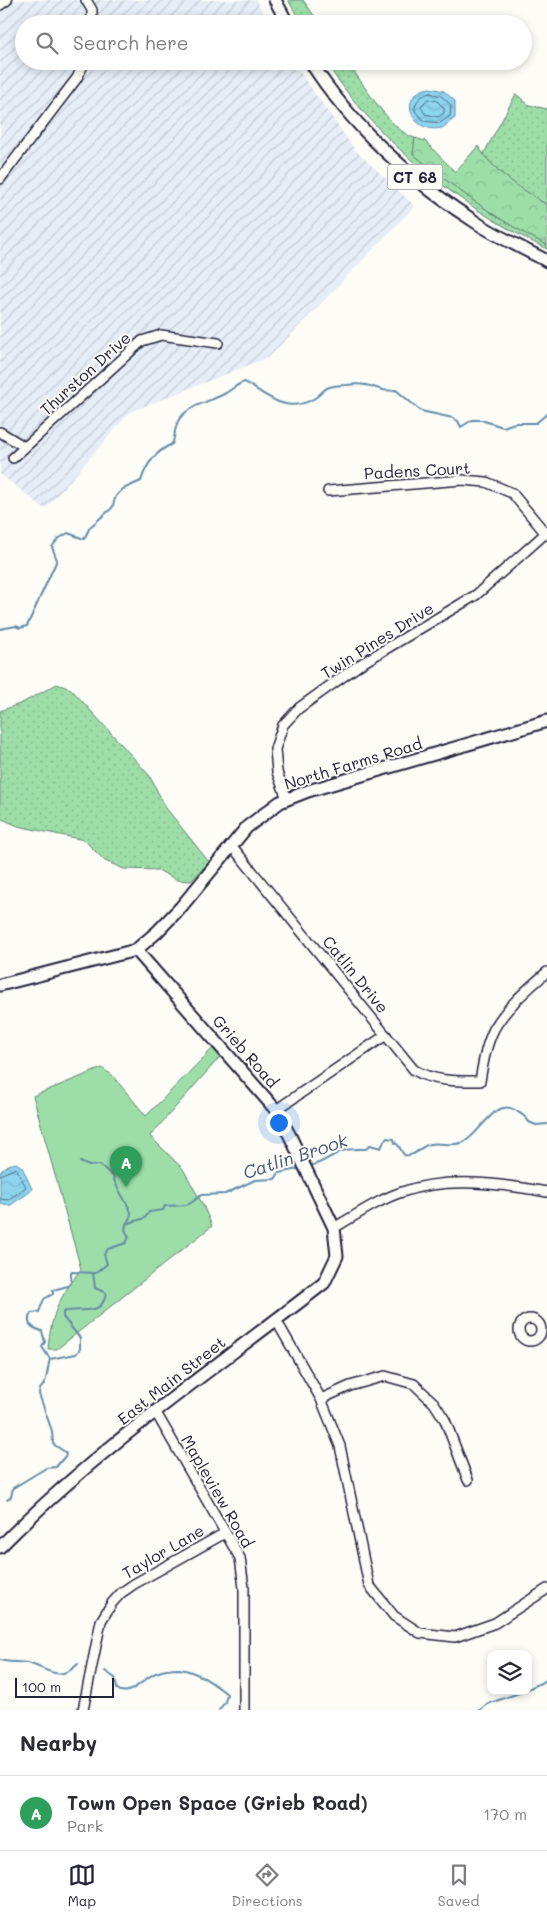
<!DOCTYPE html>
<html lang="en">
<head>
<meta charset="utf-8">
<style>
	body { margin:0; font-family:Mali,sans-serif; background:#f2f2f3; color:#2b2b33 }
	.controls { position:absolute; right:15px; bottom:15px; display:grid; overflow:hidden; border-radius:10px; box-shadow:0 2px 8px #0003 }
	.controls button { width:45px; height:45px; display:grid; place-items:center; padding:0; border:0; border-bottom:1px solid #e1e1e2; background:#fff; color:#2b2b33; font:25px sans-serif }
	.scale { position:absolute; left:15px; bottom:12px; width:99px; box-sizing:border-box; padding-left:5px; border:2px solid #22223b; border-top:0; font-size:14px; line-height:18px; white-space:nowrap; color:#22223b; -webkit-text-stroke:4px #fdfcf7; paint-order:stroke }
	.you { position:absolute; left:278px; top:1122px; width:18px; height:18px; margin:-12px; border:4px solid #fff; border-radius:50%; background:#1a73e8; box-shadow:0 0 0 8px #1a73e833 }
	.badge { display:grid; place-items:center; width:32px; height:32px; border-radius:50%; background:#22223b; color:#fff; font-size:16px; font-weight:700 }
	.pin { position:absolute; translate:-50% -41px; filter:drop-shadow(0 1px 2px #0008) }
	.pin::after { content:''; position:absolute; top:26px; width:18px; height:15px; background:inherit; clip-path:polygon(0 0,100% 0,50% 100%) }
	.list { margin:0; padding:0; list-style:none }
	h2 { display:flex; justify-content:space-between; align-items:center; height:65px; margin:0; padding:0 20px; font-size:21px }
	h2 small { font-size:16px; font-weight:400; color:#7c7c81 }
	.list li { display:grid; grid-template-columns:32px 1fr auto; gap:15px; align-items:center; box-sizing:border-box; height:75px; padding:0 20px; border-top:1px solid #e1e1e2 }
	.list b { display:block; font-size:19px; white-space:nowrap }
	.list p { margin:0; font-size:16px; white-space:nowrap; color:#7c7c81 }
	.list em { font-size:16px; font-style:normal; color:#7c7c81 }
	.icon { flex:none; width:28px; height:28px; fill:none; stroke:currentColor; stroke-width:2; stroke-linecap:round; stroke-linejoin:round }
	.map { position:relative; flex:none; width:547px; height:1710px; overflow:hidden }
	.search { position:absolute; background:#fff; box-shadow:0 2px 8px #0003; left:15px; right:15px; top:15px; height:55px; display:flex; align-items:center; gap:12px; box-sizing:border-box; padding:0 18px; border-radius:28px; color:#7c7c81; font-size:19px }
	.sheet { height:140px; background:#fff }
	nav { display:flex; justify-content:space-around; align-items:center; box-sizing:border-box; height:70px; border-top:1px solid #e1e1e2; background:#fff; font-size:14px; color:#7c7c81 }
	nav a { display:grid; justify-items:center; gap:2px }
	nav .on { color:#22223b }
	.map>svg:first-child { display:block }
	.industrial { fill:url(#industrial-furrows) }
	.grass { fill:url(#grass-dots); stroke:#608072 }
	.forest { fill:url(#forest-crowns); stroke:#608072 }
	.park { fill:#9ddea8; stroke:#608072 }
	.water { fill:url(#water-waves); stroke:#628da7 }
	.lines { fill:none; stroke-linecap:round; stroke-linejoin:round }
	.shore { stroke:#4d6983; stroke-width:1 }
	.stream { stroke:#628da7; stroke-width:2 }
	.minor-casing { stroke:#22223b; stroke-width:12 }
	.major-casing { stroke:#22223b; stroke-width:15 }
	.minor { stroke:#fdfcf7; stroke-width:9 }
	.major { stroke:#fdfcf7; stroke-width:11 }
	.labels { text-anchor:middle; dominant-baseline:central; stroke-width:4; stroke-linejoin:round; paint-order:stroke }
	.shield { fill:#fdfcf7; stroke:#646373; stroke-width:1 }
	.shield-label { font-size:15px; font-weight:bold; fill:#22223b }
	.street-label { font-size:16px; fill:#22223b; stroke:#fdfcf7 }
	.water-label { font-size:18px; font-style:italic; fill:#425771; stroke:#fdfcf7 }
</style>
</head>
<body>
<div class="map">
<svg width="547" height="1710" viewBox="0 0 547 1710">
	<defs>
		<pattern id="industrial-furrows" width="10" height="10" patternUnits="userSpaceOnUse" patternTransform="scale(1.25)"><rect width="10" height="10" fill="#e7edf7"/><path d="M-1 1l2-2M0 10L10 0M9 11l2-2" fill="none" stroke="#c6cbd5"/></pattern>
		<pattern id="grass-dots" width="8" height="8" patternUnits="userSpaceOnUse" patternTransform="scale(1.25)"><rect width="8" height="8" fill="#9ddea8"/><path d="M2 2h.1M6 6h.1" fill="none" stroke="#87be92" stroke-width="1.8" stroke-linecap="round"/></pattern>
		<pattern id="forest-crowns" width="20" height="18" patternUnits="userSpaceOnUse" patternTransform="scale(1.25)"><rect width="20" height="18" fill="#9ddea8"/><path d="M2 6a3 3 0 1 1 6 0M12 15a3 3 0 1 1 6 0" fill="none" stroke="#87be92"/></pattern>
		<pattern id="water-waves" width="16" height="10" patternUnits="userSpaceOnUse" patternTransform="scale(1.25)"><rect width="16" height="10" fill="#8dd4ef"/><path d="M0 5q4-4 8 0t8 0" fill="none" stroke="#79b6ce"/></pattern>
	</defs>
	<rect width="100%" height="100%" fill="#fdfcf7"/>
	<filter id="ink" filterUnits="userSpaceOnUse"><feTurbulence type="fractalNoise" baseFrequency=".02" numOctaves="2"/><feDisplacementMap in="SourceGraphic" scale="10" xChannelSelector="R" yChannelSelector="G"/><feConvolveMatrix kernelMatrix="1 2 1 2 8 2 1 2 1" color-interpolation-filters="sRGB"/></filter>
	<g filter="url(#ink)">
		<path class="industrial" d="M0,0H256L269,24H24V61H292L355,150L415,206L269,357L130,412L45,509L0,474Z"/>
		<path class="grass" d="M288,0H303L320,24H302Z
			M325,61H347C361,81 392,133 415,138L414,154C455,188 498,221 547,245V249C460,207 378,143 325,61Z
			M516,94L529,105L547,109V205L508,180L483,155Z
			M57,684L71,689L149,775L166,808L209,862L191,881L177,880L158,870L124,869L105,861L84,840L18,826L0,818V711L22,703Z"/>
		<path class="forest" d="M415,138L425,141L455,172L478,146C494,173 521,188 547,205V245C498,221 455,188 413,154Z"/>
		<path class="park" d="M219,1042L226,1050L150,1136L183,1169L203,1205L212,1226L57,1349H48C51,1313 60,1297 81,1269L33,1096L102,1068L112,1075L146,1116Z"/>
		<path class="water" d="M430,88L444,91L455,101V118L442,128C409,135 397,92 430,88Z
			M16,1163L22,1167L32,1189L30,1192L9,1206L1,1203L0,1201V1172L8,1165Z"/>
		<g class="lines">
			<path class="shore" d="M430,93L441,96L451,105L450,116L440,123L424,121L415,111C414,102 421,95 430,93Z
				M428,99L437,101L444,108V113L438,117L425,114L421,107Z
				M0,1175L16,1168L26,1187L8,1200L0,1199"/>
			<path class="stream" d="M0,629L16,626L20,628L27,626L57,560L52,547L58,539L68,533L84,539L90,527L112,508L116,496L123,489L141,481C146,464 155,452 172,444C176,436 173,428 180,418C191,404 209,402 224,394C232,390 236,384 245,382C269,397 287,415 315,398C320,395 323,390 327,388C333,385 341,385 347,385C353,384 360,384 366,385C381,388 379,392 396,390L421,411L453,418L458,421L461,427L472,420H481L503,427L515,423H536L547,414
				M80,1162L89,1166L100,1165L113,1176C115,1188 132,1209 131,1213C131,1217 128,1221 126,1224
				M309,1166C322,1164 330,1156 342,1151C350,1148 358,1149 366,1149L370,1145L381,1148L384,1141L387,1138L394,1139L395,1143L398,1145L404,1155C417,1157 418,1147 430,1144C442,1142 452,1147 464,1142C481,1133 495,1098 515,1110C521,1114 526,1116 529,1122L536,1125L547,1124
				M50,1359L76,1354L80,1349V1338L63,1317V1312C79,1306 102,1319 106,1293L95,1288L93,1273
				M7,1500L11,1497L13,1488L46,1468L56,1467L66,1455L65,1452L53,1444L52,1431L39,1394L40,1389C48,1382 47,1369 50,1359L42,1347L45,1342L42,1331C32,1328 25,1324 31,1313L39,1312L44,1299L53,1294V1290L68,1286L71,1282V1272L96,1273L107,1264L104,1254L108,1249L126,1243L129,1237L125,1230L126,1224L145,1218L149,1212L163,1210L165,1206C185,1204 184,1210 201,1195L225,1194L255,1180L275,1179L279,1173L302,1168
				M0,1660C9,1663 18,1661 28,1663C49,1669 58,1683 78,1664
				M105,1671L115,1678L117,1689C130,1699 144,1677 156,1673C163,1670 172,1669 179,1669C197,1671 213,1683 227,1694L225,1702L219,1710
				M528,1689L547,1680
				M480,1710L487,1704L525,1691"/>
			<g class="minor-casing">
				<path id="minor" d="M86,0L92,10V24
					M0,5L7,0
					M0,179L77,78L85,61
					M0,432L25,447
					M13,458L142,341L161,335L218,343
					M328,491L462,480L486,482L512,493L547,535
					M287,799L277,772L275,749L283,725L299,708L359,665L476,595L547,532
					M231,845L414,1070C435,1082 456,1081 480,1081C483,1063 486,1045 494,1029C507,1006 528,989 547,972
					M276,1110L386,1035
					M334,1228C356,1215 378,1200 402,1192C448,1176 501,1184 547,1192
					M519 1330a11 11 0 1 1 22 0a11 11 0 1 1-22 0Z
					M276,1320L321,1399L340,1446L369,1585L394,1616L420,1633L455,1637L495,1623L547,1589
					M321,1399L350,1386L385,1376L414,1384L434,1403L445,1420L468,1480
					M155,1411L240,1558L244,1588V1710
					M83,1710L101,1621L112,1603L121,1593L134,1584L225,1533"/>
			</g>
			<g class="major-casing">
				<path id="major" d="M275,0L288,24
					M310,61C350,125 416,185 480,225C501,238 524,249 547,261
					M0,985L136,950L157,932L181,907L247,827L280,802L308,791L547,721
					M0,1547C98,1447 215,1368 324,1283L337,1256L334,1228L290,1136L276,1110L136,950"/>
			</g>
			<use href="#minor" class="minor"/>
			<use href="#major" class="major"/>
		</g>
	</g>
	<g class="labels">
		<rect class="shield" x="387.5" y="164.5" width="55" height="25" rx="4"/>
		<g class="shield-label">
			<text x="415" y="177">CT 68</text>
		</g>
		<g class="street-label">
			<text transform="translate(85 373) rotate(-42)">Thurston Drive</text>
			<text transform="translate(417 470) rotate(-3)">Padens Court</text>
			<text transform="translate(377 640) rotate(-32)">Twin Pines Drive</text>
			<text transform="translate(353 763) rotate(-17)">North Farms Road</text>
			<text transform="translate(356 974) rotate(51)">Catlin Drive</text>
			<text transform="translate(246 1051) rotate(49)">Grieb Road</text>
			<text transform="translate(171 1380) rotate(-38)">East Main Street</text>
			<text transform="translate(218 1491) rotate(60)">Mapleview Road</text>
			<text transform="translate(163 1551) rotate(-30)">Taylor Lane</text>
		</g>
		<g class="water-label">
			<text transform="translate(295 1156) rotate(-18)">Catlin Brook</text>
		</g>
	</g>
</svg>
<div class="controls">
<button><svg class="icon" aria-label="layers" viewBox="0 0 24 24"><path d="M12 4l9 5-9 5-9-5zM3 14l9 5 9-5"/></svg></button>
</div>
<div class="scale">100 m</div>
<div class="you"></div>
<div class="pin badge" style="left:126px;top:1187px;background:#2e9e5b">A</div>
<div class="search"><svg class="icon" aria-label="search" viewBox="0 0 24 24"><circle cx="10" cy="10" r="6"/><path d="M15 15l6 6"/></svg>Search here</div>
</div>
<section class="sheet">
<h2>Nearby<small></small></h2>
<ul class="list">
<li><span class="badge" style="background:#2e9e5b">A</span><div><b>Town Open Space (Grieb Road)</b><p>Park</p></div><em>170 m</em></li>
</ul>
</section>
<nav>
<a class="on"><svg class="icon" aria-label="map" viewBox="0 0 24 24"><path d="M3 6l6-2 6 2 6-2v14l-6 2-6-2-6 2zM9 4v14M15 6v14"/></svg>Map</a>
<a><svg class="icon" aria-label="directions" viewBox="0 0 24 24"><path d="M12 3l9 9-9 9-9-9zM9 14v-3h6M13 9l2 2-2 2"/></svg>Directions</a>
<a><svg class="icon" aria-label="saved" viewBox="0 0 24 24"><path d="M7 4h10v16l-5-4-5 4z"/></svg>Saved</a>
</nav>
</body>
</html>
